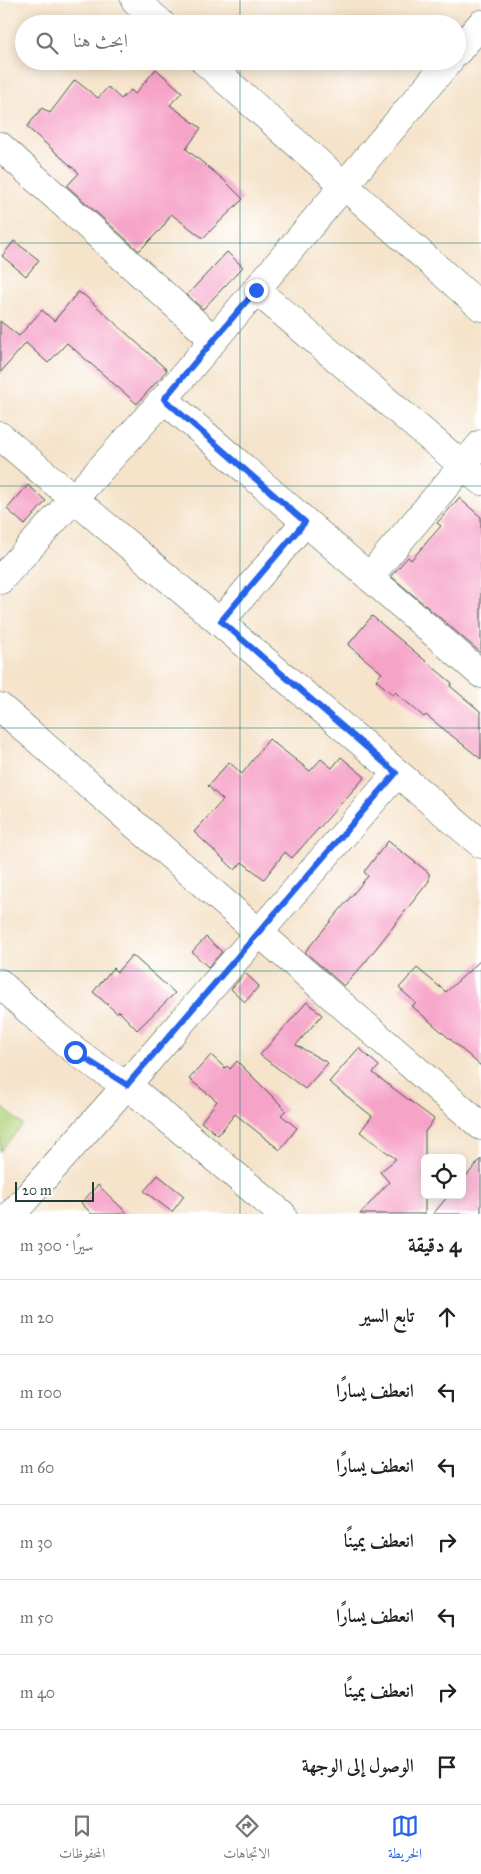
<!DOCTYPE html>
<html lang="ar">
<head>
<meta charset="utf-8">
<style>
	body { margin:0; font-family:"IM FELL Great Primer",Amiri,serif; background:#f2f2f2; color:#222; direction:rtl }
	.controls { position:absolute; right:15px; bottom:15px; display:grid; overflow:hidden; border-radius:8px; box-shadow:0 2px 12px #0003 }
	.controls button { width:45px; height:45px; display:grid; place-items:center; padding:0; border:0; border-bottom:1px solid #e0e0e0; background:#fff; color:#222; font:25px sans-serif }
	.scale { position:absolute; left:15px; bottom:12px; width:79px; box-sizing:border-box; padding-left:5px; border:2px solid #1f3d34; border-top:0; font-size:14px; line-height:18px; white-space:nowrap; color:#1f3d34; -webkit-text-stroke:4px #fff; paint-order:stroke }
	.stop { position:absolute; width:15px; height:15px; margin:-11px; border:4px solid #2563eb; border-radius:50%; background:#fff }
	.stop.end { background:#2563eb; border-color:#fff; box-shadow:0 1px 5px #0008 }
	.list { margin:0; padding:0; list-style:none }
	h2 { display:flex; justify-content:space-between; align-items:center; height:65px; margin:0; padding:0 20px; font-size:21px }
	h2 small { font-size:16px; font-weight:400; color:#767676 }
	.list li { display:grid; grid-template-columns:32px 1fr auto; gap:15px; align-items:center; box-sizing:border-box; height:75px; padding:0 20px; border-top:1px solid #e0e0e0 }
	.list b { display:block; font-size:19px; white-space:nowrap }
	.list em { font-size:16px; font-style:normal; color:#767676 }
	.icon { flex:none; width:28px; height:28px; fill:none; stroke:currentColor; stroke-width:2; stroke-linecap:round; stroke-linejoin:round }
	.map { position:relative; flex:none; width:481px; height:1214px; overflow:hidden; direction:ltr }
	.search { position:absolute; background:#fff; box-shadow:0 2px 12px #0003; left:15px; right:15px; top:15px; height:55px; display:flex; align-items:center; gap:12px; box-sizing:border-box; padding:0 18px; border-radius:28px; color:#767676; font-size:19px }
	.sheet { height:590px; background:#fff }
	nav { display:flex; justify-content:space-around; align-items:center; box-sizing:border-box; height:70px; border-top:1px solid #e0e0e0; background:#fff; font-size:14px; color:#767676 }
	nav a { display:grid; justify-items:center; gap:2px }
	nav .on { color:#2563eb }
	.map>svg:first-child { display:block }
	.green { fill:#b1d37b; stroke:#688858 }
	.building { fill:#f6a3c8 }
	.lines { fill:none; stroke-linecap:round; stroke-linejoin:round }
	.street-casing { stroke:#3f564a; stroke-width:29 }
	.street { stroke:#fff; stroke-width:28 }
	.route { stroke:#2563eb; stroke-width:6 }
	.grid { fill:none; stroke:#0f766e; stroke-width:1; stroke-opacity:0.55 }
</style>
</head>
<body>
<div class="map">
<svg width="481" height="1214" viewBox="0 0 481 1214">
	<rect width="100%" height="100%" fill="#fff"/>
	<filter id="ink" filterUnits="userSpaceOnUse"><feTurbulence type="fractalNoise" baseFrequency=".02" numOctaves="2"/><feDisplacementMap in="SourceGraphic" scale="10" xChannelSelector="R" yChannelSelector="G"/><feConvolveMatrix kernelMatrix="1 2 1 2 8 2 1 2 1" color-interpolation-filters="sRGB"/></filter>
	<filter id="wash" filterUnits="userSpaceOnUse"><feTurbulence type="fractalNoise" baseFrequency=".0096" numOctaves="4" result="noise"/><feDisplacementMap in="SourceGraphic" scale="20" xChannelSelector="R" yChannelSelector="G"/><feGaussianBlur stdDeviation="1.12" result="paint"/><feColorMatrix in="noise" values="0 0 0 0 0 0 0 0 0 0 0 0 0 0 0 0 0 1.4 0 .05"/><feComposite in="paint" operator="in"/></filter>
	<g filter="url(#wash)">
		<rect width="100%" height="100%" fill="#f5e3ca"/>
		<path class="green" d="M0,1105L23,1125L0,1151Z"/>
		<g id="blocks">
			<path class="building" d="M156,69L182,92L170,105L201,128L186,149L224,180L243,199L203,238L171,214L163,227L139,251L67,186L79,173L27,127L42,108L50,113L75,80L98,98L108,87L121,99L131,90L135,94Z
				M14,241L39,260L26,276L2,256Z
				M227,252L243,267L203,309L187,295Z
				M78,292L84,295L167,370L137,404L67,343L48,363L26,343L0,373V321L19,336L42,310L54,321Z
				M28,485L46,501L25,525L7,509Z
				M459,498L481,517V653L391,576L408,557L411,560L441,526L437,523Z
				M372,616L452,683L450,686L481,712V759L426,715L424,717L395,692L393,695L376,680L382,673L348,645Z
				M269,739L310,771L321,759L332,768L341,757L365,777L292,858L285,852L264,879L242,862L235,870L194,832L223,800L208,786L229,762L242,774Z
				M388,841L429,873V881L363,965L344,986L305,952L368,876L364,872Z
				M206,937L222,952L208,967L192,952Z
				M132,955L175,993L137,1030L119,1011L117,1013L93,992L113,968L117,972Z
				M481,960V1066L412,1006L416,1003L399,988L417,968L446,992Z
				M245,973L259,986L245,1002L231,989Z
				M307,1002L322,1015L296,1045L328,1063L305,1089L260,1055Z
				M359,1048L379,1066L373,1073L434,1119L425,1132V1214H360L389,1182L380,1172L396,1159L360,1132L372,1116L329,1082Z
				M211,1055L225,1068L227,1066L230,1069L237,1061L286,1110L281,1115L297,1128L280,1150L235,1114L218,1135L201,1122L217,1101L189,1079Z
				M481,1159V1214H433L449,1195H462V1181Z
				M158,1175L184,1196L172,1212L144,1191Z
				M98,1185L128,1214H92L81,1203Z"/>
		</g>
	</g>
	<g filter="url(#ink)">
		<use href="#blocks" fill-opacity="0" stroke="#3f564a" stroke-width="1"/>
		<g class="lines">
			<g class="street-casing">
				<path id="street" d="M135,0L162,24
					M457,52L481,24
					M204,61L481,307
					M0,146L214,340
					M256,290L481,481
					M164,399L481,674
					M0,436L481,844
					M369,577L481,444
					M0,580L164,399L449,61
					M221,621L305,522
					M0,707L481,1126
					M0,983C40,1022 78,1058 127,1085L282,1214
					M12,1214L127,1085L397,773"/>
			</g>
			<use href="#street" class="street"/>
		</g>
	</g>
	<g class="lines" filter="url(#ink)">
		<path class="route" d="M75,1052L127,1085L396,773L221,621L305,522L164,399L256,290"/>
	</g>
	<path class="grid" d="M240,0V24M240,61V1214M0,243H481M0,486H481M0,728H481M0,971H481"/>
</svg>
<div class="controls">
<button><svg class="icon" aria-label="locate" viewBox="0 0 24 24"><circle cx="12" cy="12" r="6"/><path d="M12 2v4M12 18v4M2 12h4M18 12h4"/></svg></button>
</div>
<div class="scale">20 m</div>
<div class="stop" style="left:75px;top:1052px"></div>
<div class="stop end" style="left:256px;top:290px"></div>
<div class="search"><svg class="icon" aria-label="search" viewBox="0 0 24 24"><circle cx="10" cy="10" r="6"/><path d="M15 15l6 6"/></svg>ابحث هنا</div>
</div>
<section class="sheet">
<h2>4 دقيقة<small>سيرًا · 300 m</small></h2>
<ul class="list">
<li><svg class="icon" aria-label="ahead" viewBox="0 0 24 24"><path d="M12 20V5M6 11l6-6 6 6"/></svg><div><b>تابع السير</b></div><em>20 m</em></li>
<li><svg class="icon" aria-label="left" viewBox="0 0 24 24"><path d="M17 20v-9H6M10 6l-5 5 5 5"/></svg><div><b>انعطف يسارًا</b></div><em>100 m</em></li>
<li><svg class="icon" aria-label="left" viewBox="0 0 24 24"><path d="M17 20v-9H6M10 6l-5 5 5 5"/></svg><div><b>انعطف يسارًا</b></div><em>60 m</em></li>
<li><svg class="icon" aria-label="right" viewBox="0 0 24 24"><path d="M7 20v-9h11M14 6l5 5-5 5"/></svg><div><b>انعطف يمينًا</b></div><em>30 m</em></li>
<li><svg class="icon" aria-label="left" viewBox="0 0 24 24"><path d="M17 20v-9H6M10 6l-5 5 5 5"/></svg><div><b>انعطف يسارًا</b></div><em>50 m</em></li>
<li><svg class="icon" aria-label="right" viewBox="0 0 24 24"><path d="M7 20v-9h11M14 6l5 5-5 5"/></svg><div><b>انعطف يمينًا</b></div><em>40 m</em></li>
<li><svg class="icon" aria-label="arrive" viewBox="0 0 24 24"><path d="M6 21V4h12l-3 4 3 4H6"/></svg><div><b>الوصول إلى الوجهة</b></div></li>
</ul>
</section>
<nav>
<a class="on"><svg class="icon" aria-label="map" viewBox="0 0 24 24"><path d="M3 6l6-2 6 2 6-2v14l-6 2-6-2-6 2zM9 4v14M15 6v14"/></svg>الخريطة</a>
<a><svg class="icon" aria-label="directions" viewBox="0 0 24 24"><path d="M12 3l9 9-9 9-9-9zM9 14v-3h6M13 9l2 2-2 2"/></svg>الاتجاهات</a>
<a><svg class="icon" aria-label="saved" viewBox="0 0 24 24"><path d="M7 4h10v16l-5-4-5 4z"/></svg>المحفوظات</a>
</nav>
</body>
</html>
